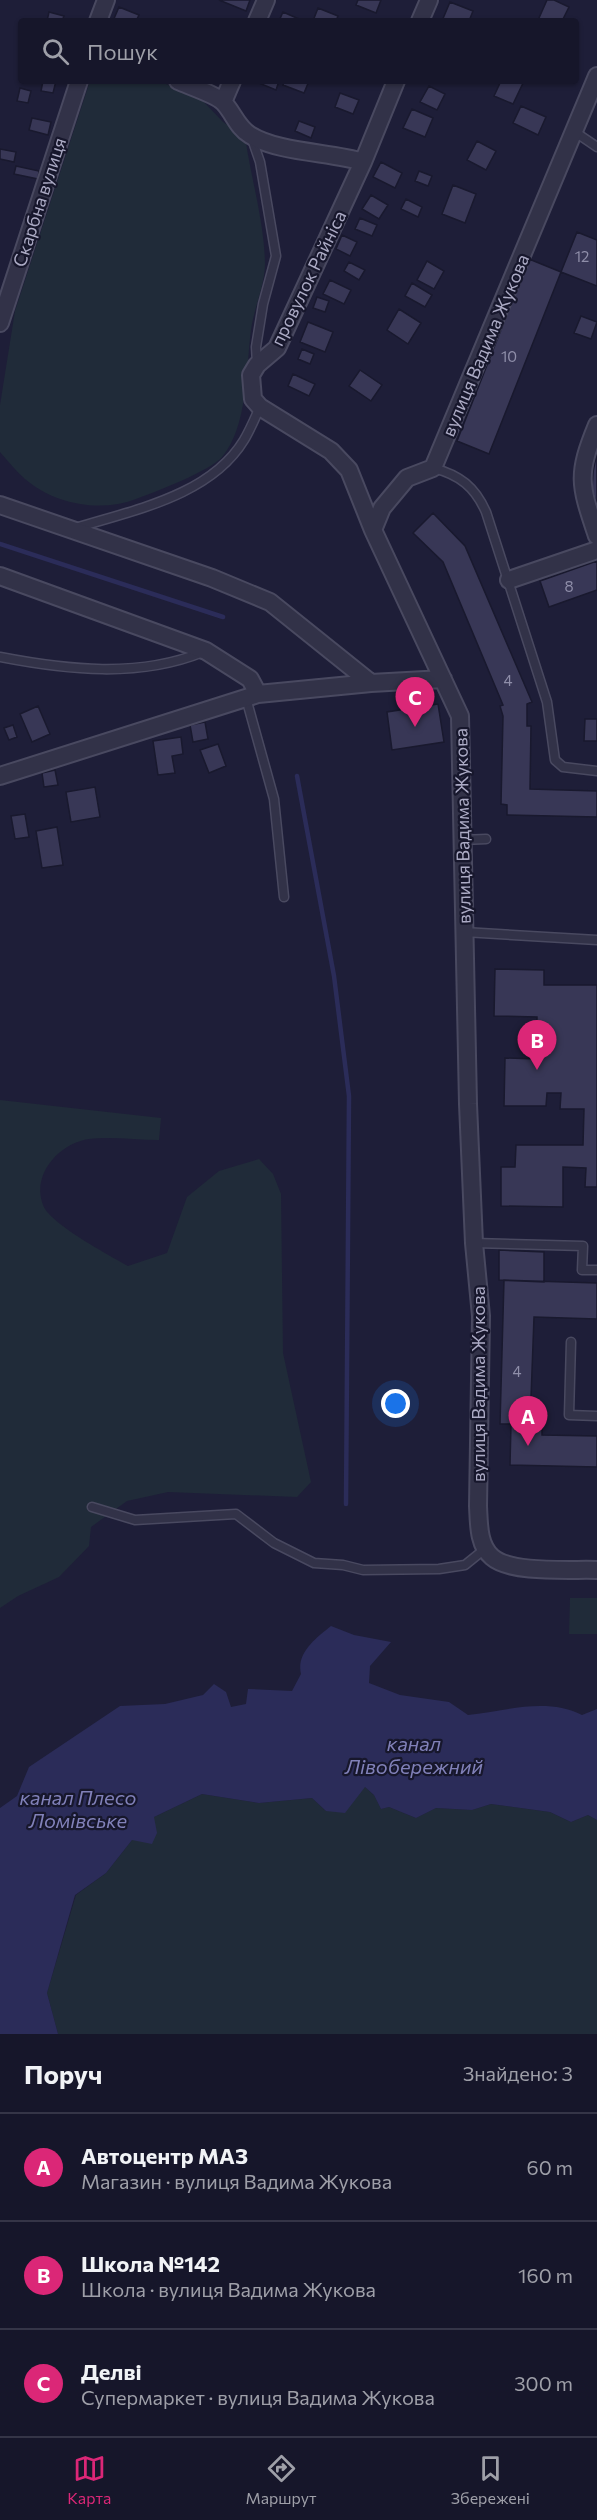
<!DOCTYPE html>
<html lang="uk">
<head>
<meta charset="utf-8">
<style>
	body { margin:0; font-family:Commissioner,sans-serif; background:#1f1f32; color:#f1f3f6 }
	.you { position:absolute; left:396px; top:1404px; width:21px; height:21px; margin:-15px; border:4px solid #fff; border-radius:50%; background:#1a73e8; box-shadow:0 0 0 9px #1a73e833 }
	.badge { display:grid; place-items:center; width:39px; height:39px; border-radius:50%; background:#db2777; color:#fff; font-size:20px; font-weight:700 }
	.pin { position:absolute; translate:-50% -50px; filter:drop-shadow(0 2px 3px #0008) }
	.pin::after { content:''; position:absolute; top:32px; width:21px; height:18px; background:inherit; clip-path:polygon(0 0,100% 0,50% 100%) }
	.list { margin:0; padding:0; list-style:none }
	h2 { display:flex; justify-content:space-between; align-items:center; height:78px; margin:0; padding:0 24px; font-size:26px }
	h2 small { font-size:20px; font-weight:400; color:#9e9fa8 }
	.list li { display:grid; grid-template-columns:39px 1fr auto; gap:18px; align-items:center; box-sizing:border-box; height:108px; padding:0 24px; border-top:2px solid #353547 }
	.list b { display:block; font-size:22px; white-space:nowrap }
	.list p { margin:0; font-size:20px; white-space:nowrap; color:#9e9fa8 }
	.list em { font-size:20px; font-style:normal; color:#9e9fa8 }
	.icon { flex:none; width:33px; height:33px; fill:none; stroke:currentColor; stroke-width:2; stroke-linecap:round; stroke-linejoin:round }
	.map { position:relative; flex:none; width:597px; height:2034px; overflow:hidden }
	.search { position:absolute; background:#16162a; box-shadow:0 2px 4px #0004; left:18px; right:18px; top:18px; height:66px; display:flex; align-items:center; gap:15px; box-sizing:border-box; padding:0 21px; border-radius:6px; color:#9e9fa8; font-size:22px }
	.sheet { height:402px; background:#16162a }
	nav { display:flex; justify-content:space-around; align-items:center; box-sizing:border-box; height:84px; border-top:2px solid #353547; background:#16162a; font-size:16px; color:#9e9fa8 }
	nav a { display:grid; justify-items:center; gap:3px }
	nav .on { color:#db2777 }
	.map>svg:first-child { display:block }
	.green { fill:#202b39 }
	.water { fill:#2b2c59 }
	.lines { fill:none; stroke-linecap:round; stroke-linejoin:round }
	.stream { stroke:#2b2c59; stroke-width:4.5 }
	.building { fill:#383756; stroke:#19192e; stroke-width:1.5 }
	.service-casing { stroke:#494960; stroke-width:11 }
	.minor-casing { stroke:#494960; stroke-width:20 }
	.service { stroke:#323248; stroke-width:8 }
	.minor { stroke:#323248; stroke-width:16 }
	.labels { text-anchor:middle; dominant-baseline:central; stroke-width:4.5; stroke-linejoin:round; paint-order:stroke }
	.number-label { font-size:15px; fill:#8f8ea9 }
	.street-label { font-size:18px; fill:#acabc5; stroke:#17172c }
	.water-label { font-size:20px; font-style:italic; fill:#8181b9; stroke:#17172c }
</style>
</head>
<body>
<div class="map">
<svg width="597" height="2034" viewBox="0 0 597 2034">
	<rect width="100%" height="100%" fill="#1e1e38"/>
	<path class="green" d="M90,81H159L201,99L223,122L245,136C251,179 264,220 265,263C265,285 254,308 251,330C246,367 248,427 222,457C210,471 155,492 136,499C100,513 54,504 25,479C16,471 8,461 0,452V405L15,311Z
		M0,1100L161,1118L159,1140C137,1140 111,1136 89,1139C60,1143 31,1174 43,1205C50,1224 109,1255 128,1266L167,1253L187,1197L219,1171L259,1159L273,1174L281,1194L283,1353L311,1482L297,1497L168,1492L127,1501L91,1527L89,1546L59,1577L18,1596L0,1608Z
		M570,1598H597V1634H569Z
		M365,1787L374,1795L381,1809L389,1807L416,1818L436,1808L472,1810L491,1804L550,1812L571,1822L588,1815L597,1820V2034H58L47,1993L76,1895L106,1873L132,1840L154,1817L202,1794L259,1803L312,1798L326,1811Z"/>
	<path class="water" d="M331,1626L354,1635L391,1642L370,1666L369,1683L400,1695L449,1702L468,1715C505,1711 547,1697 582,1715L597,1709V1820L588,1815L571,1822L550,1812L491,1804L472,1810L436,1808L416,1818L389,1807L381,1809L374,1795L365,1787L345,1813L326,1811L312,1798L259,1803L202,1794L154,1817L157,1833L152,1844L132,1840L106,1873L75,1895L47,1993L58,2034H0V1808L17,1796L29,1767L120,1706L165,1704L203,1695L214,1684L226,1692L231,1707L246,1704L248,1689L292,1691L301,1674C296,1653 316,1638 331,1626Z"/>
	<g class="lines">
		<path class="stream" d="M0,544L223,617
			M297,776L334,976L349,1096L346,1504"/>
	</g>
	<path class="building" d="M219,0H250L246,11Z
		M358,0H381L376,13L356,5Z
		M547,0H554L569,7L562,21H545L539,18Z
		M450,2L473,11L469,21H442Z
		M119,7L139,15L136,21H113Z
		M318,8L338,16L336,21H313Z
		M49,12L64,16L62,21H47Z
		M283,12L299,19V21H279Z
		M43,81H56L53,93L41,91Z
		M254,81H279L276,90Z
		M285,81H309L304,93L283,85Z
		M501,81H524L513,104L494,96Z
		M429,86L445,94L437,110L420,102Z
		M20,88L31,91L28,103L17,101Z
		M340,93L359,100L353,114L335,107Z
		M521,106L546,117L538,135L513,123Z
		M412,109L433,118L425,137L403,128Z
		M32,118L51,122L48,135L29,130Z
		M299,121L315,127L311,138L295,131Z
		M477,141L496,151L486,170L467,160Z
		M0,149L16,152L14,162L0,159Z
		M381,162L402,173L395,188L373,177Z
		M16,166L39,171L38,179L14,174Z
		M419,171L432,176L428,186L415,181Z
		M453,185L476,194L465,223L442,214Z
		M371,195L388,205L379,219L362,209Z
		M406,199L422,207L418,217L401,209Z
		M360,218L377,225L372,236L355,229Z
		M577,232L597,240V286L561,272Z
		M342,235L357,242L350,256L336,249Z
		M529,259L561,272L489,454L457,441Z
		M427,261L444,271L434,289L417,280Z
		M349,262L365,270L359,280L344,271Z
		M330,280L351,290L344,304L323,294Z
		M412,283L432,295L425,307L405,296Z
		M317,297L329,301L325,312L313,308Z
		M399,309L421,323L408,344L387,330Z
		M581,316L597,322L591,339L574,333Z
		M308,322L333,332L325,352L300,342Z
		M302,349L314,354L310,364L298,359Z
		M360,370L382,385L371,401L349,386Z
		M293,374L315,384L309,396L288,386Z
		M597,452V504L592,490L593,472Z
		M433,513L465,546L532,702L527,704V726H531L530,789L597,791V817L507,815V805L501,804L503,716L500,706L503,705L443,562L413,533Z
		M597,561V590L549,607L540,581Z
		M438,704L444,742L392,750L387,712Z
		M38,706L50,734L32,742L20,714Z
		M585,719H597V741H584Z
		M205,722L208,739L193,742L190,725Z
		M13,725L17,737L9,740L4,728Z
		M181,737L183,754L172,756L175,773L158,775L153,741Z
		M218,744L226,766L209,773L200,750Z
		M55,770L58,785L44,787L42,773Z
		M95,787L100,817L71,822L66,792Z
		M25,814L29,837L15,839L11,816Z
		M57,827L63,865L42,868L36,831Z
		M495,969L544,970V985H597V1187H585L586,1168L563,1167V1207L501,1206V1167H515L516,1145H583L584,1109H560L561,1093H547L546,1106H504L505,1058L536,1059L537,1017L494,1016Z
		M499,1250L544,1252V1282L499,1280Z
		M504,1280L597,1283V1319L534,1317L530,1425H542V1435L597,1436V1467L510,1465L511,1424H500Z"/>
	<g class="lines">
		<g class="service-casing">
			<path id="service" d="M575,132L597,147
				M251,136L260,162L276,256L263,304L256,347L257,364
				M433,468C460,475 475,487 486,512L547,702L555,760L563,767L597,771
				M76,528C133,510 210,496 244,440C250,430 255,418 260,407
				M0,657C67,670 139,678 203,652
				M246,698L274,799L284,897
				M462,840L486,839
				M464,932L597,940
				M474,1243L583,1246L582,1270H597
				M571,1342L569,1415L597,1416
				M92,1507L135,1520L236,1514L274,1543L314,1563L343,1565L363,1570L439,1569L465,1565L486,1548"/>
		</g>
		<g class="minor-casing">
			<path id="minor" d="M98,21L106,0
				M257,21L266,0
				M420,21L429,0
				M597,76L433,468L407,478L382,508L373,530L460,716L468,1104L474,1243L481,1316L478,1506C479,1523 478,1545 492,1557C511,1574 572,1569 597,1570
				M178,81C189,86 217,95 224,103C234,114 237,127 250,135C279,153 331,152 363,162
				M223,102L232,81
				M0,323L79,81
				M597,425C576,476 580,485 597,536
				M0,505L212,578L270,602L371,683
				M373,530L349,470L331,451L260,407L253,399L251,375L257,365L277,348L363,162L396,81
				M0,576L206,651L250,679L258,694
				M509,580L597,550
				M0,776L258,694L371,683L443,679"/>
		</g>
		<use href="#service" class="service"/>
		<use href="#minor" class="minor"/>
	</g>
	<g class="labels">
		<g class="number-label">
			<text x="582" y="256">12</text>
			<text x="509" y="356">10</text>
			<text x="569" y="586">8</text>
			<text x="508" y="680">4</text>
			<text x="517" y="1371">4</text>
		</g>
		<g class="street-label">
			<text transform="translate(39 202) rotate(-72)">Скарбна вулиця</text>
			<text transform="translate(308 278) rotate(-64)">провулок Райніса</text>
			<text transform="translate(485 345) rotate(-67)">вулиця Вадима Жукова</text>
			<text transform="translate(462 826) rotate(-91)">вулиця Вадима Жукова</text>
			<text transform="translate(478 1384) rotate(-90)">вулиця Вадима Жукова</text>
		</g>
		<g class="water-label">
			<text x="414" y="1743">канал<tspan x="414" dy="23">Лівобережний</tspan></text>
			<text x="78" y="1797">канал Плесо<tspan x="78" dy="23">Ломівське</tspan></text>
		</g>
	</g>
</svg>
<div class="you"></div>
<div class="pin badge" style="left:528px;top:1446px">A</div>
<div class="pin badge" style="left:537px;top:1070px">B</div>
<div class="pin badge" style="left:415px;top:727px">C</div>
<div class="search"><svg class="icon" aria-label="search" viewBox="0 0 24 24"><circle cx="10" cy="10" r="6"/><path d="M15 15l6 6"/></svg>Пошук</div>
</div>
<section class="sheet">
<h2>Поруч<small>Знайдено: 3</small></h2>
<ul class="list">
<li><span class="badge">A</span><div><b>Автоцентр МАЗ</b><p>Магазин · вулиця Вадима Жукова</p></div><em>60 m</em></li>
<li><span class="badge">B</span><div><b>Школа №142</b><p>Школа · вулиця Вадима Жукова</p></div><em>160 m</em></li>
<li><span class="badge">C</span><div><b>Делві</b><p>Супермаркет · вулиця Вадима Жукова</p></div><em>300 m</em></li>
</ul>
</section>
<nav>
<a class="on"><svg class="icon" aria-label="map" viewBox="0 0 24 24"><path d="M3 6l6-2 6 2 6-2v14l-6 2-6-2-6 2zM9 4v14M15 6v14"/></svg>Карта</a>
<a><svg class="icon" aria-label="directions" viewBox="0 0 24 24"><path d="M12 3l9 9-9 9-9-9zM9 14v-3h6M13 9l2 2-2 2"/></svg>Маршрут</a>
<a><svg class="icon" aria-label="saved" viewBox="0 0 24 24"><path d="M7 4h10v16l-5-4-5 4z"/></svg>Збережені</a>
</nav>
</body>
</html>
